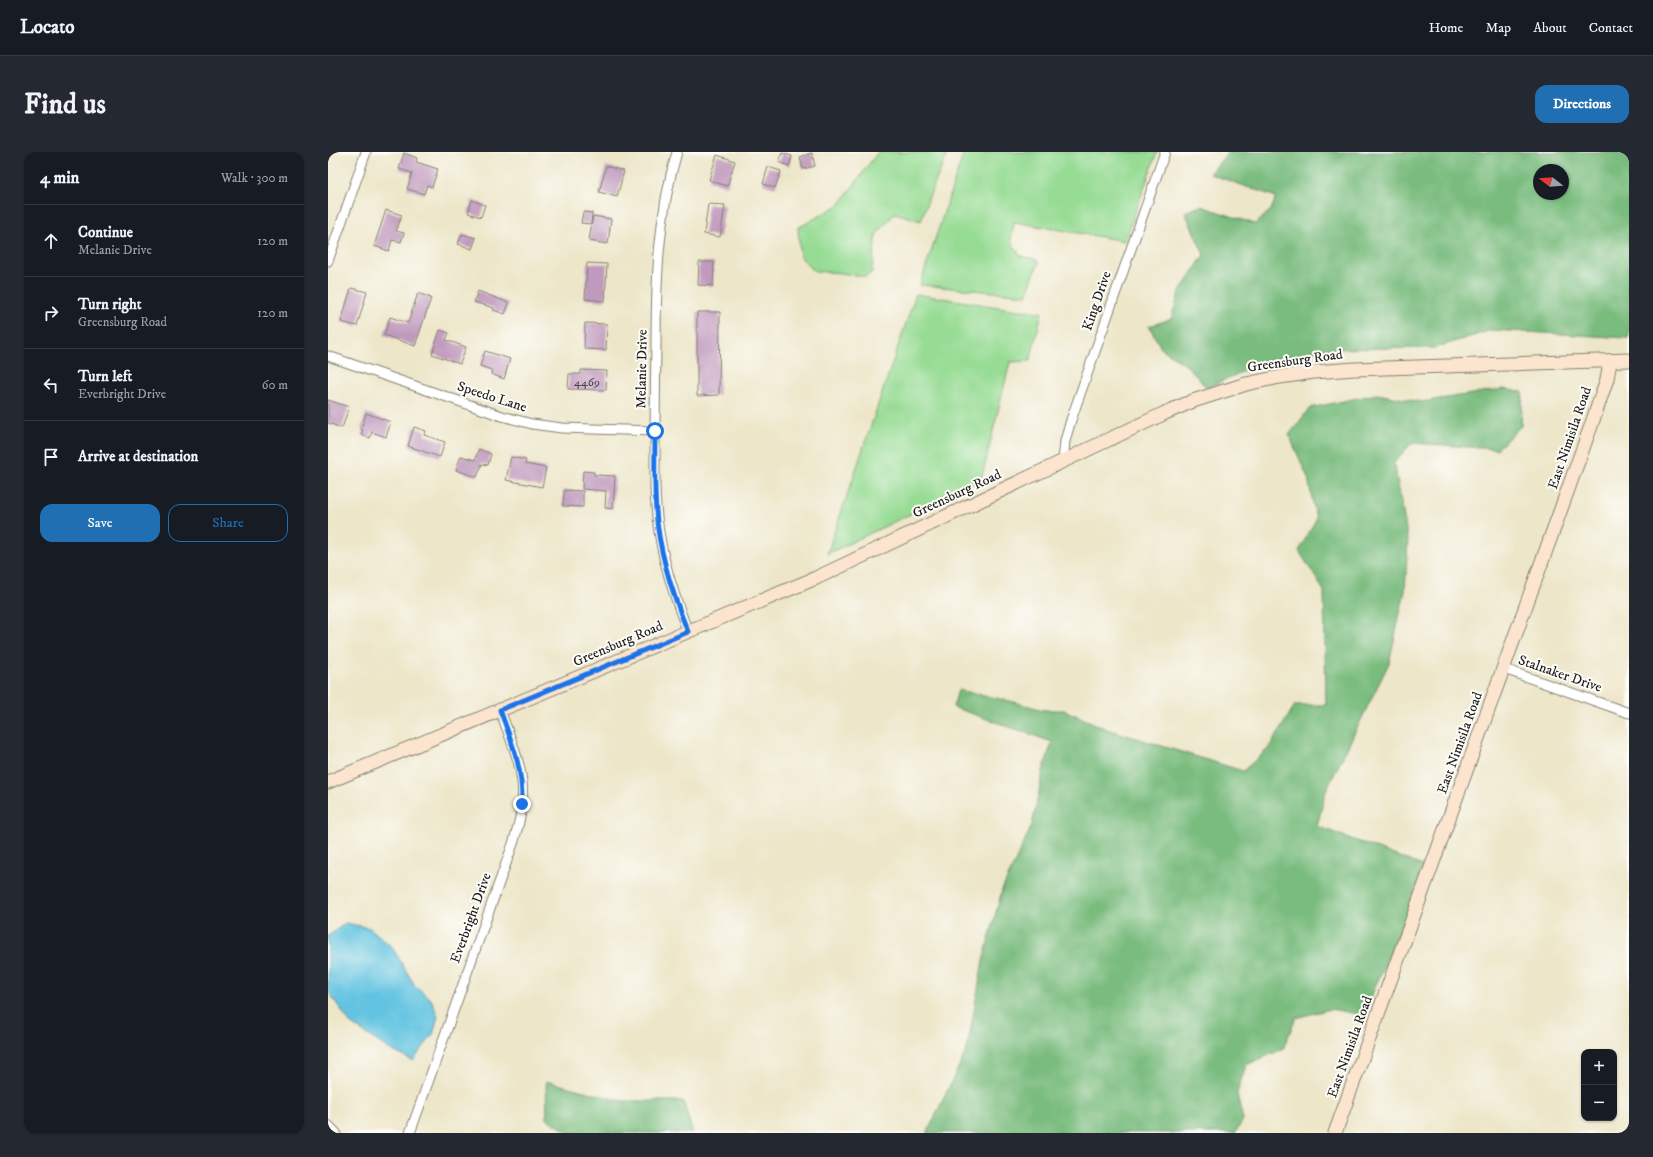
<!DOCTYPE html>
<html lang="en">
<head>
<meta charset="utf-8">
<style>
	body { margin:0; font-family:"IM FELL DW Pica",serif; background:#242831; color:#f1f3f6 }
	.controls { position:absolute; right:12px; bottom:12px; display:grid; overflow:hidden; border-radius:8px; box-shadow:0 1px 3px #0004 }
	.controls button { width:36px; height:36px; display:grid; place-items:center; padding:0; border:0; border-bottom:1px solid #363941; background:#171b24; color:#f1f3f6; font:20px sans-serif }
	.compass { position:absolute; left:1205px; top:12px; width:36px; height:36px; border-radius:50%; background:#171b24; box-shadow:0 1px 3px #0004; rotate:287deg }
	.stop { position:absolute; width:12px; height:12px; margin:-9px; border:3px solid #1a73e8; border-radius:50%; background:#fff }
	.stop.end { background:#1a73e8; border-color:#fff; box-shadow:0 1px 4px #0008 }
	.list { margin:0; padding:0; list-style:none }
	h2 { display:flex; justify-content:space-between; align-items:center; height:52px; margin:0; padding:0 16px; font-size:17px }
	h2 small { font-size:13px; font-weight:400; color:#9ea1a6 }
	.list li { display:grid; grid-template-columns:26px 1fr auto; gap:12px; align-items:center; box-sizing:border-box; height:72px; padding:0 16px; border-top:1px solid #363941 }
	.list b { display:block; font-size:15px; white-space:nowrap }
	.list p { margin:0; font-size:13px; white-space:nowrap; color:#9ea1a6 }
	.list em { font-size:13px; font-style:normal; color:#9ea1a6 }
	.actions { display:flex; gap:8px; padding:12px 16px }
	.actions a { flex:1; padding:9px 0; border:1px solid #1f6fb2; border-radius:12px; text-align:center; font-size:14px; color:#1f6fb2 }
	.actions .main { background:#1f6fb2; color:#fff }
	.icon { flex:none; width:22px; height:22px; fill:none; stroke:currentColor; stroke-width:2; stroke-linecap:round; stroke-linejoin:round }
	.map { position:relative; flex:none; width:1301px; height:981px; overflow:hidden; border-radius:12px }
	header { display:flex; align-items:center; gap:24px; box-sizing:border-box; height:56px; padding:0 20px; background:#171b24; border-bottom:1px solid #363941 }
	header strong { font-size:19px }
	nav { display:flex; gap:22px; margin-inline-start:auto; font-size:14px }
	.intro { display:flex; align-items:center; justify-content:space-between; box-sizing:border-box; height:96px; padding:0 24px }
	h1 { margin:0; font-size:28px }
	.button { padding:10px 18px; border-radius:12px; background:#1f6fb2; color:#fff; font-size:14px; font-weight:700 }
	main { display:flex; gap:24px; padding:0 24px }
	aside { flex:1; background:#171b24; border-radius:12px; box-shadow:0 1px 3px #0004 }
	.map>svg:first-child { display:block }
	.green { fill:#97dc94; stroke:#5a7c58 }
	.forest { fill:#79bc7e; stroke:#4a6c4d; fill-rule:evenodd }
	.water { fill:#63c4e1; stroke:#40707e }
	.building { fill:#c09abe }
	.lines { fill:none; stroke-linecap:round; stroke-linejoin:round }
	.street-casing { stroke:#848172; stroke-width:11 }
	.secondary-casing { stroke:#848172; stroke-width:15 }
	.street { stroke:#fff; stroke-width:9 }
	.secondary { stroke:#fbe5cf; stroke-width:13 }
	.route { stroke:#1a73e8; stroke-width:5 }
	.labels { text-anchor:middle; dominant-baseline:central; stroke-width:4; stroke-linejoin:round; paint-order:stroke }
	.number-label { font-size:12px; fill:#453c44 }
	.street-label { font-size:14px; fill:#1c1c1c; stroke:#fdfcf7 }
</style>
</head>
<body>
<header>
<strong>Locato</strong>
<nav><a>Home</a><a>Map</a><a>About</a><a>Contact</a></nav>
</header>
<div class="intro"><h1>Find us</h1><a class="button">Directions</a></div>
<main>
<aside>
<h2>4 min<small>Walk · 300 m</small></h2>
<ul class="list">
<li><svg class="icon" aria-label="ahead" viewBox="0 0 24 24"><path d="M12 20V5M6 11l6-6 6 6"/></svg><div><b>Continue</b><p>Melanie Drive</p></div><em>120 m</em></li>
<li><svg class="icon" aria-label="right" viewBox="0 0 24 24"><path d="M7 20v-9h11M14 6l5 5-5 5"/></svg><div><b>Turn right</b><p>Greensburg Road</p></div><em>120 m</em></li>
<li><svg class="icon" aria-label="left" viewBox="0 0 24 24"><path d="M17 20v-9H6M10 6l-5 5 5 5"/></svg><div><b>Turn left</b><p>Everbright Drive</p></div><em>60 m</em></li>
<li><svg class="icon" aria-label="arrive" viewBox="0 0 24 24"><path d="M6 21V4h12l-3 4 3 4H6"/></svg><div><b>Arrive at destination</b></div></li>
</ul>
<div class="actions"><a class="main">Save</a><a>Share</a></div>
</aside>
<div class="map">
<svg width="1301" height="981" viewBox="0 0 1301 981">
	<rect width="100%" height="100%" fill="#fdfcf7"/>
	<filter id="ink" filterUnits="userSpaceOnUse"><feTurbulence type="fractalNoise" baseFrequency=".025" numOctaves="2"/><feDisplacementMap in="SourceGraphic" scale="8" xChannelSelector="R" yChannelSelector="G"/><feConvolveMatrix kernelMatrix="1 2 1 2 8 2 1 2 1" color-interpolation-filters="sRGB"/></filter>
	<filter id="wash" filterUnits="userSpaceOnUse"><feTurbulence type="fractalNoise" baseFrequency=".012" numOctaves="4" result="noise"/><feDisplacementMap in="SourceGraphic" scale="16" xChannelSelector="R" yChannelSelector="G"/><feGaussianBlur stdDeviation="0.9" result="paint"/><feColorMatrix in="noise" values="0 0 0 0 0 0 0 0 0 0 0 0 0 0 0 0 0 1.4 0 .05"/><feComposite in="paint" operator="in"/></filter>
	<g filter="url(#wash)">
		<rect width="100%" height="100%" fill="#ede6c9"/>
		<path class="green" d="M550,0H620L601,45L593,69L567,61L548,83L544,120L538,125L513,121L486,119L472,104L470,76L511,53Z
			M636,0H829L797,89L686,70L683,88L692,104L707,107L711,110L698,143L592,133Z
			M588,142L690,158L714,160L702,209L682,210L653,328L499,402Z"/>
		<path class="forest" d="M900,0H1301V183L1300,186L1164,178L1106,196L994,197L931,212L879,236L859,214L833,196L821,174L843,167L851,141L876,103L857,60L873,54L927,72L943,58L948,45L882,22ZM1211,18H1235V42H1211Z
			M1175,237L1195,240L1193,274L1169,297L1084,291L1066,310L1080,388L1077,439L1061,511L998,639L989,674L1095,714L1076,769L1035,863L1002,857L968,866L955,897L918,913L909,941L915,968L907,981H598L602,975L639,897L655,809L674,738L704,673L716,615L724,590L625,555L630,538L682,549L716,558H736L779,577L915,619L941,596L967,553H998L996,439L971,399L988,367L980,326L961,283L982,256L1049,242L1093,250Z
			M218,929L294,949H355L365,981H242L219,967Z"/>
		<path class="water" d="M18,771L42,776L64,795L87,834L103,847L110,864L105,882L85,909L59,896L22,871L0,839V784Z"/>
		<g id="blocks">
			<path class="building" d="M76,1L89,6L88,10L110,17L104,35L99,33L96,42L79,37L84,21L71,17Z
				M454,1L464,4L461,14L451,10Z
				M484,1L487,14L475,17L472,5Z
				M389,3L407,9L399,34L381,28Z
				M278,14L296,19L289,45L271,40Z
				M440,15L453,19L447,36L435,32Z
				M144,48L157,53L153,65L140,61Z
				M380,52L397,53L392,85L376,82Z
				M58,58L74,63L68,79L76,81L73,90L64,88L61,99L46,94Z
				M255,60L264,61L263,72L253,71Z
				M265,64L283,67L280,92L261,89Z
				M134,82L148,86L144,97L130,92Z
				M371,110H386L385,134L370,133Z
				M259,111L279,112L277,149L257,147Z
				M23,136L39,140L29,174L13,170Z
				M150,139L181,151L177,162L165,158L166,156L146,150Z
				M90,141L103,146L87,194L56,183L62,165L80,171Z
				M369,160H392L391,243L369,244Z
				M257,171L279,172L278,198L256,197Z
				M112,178L121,181L118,188L138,195L132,212L104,202Z
				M157,199L182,207L176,227L163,222L164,218L152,214Z
				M253,218L279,219L278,238L240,237L241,222H253Z
				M0,248L21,255L14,276L0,271Z
				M38,261L63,270L58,285L44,280L42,286L33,283L35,278L33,277Z
				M86,275L98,279L96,283L117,290L112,305L80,294Z
				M151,297L163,302L160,313L154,312L149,325L128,318L133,304L147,308Z
				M183,305L198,308L197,312L218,316L214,335L178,328Z
				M255,319L266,320V323L287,324L285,357L277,356L278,339L254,337Z
				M236,338L255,339V355L235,354Z"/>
		</g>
	</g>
	<g filter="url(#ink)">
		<use href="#blocks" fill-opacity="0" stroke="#848172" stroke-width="1"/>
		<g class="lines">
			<g class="street-casing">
				<path id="street" d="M349,0C330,64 328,129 328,195C327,242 327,288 327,335C328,387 341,431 360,480
					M0,109L38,0
					M0,204L174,264L204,272L234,276L327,279
					M735,310L737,289L743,268L837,0
					M1176,517L1301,561
					M0,973L8,981
					M82,981L186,689C189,677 193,665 194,653C198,619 183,589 172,558"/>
			</g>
			<g class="secondary-casing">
				<path id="secondary" d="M0,630L488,426L837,261L865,249L918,232L952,225L986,220L1027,217L1301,208
					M1007,981L1263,274L1279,227L1282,210"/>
			</g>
			<use href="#street" class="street"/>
			<use href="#secondary" class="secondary"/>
		</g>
	</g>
	<g class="lines" filter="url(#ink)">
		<path class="route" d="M194,652C195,616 184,591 172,558L360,480C344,441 331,401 328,359C326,332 327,305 327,279"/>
	</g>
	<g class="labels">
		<g class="number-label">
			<text x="259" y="230">4469</text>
		</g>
		<g class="street-label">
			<text transform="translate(769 149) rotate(-71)">King Drive</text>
			<text transform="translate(967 209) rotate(-8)">Greensburg Road</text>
			<text transform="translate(314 217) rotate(-89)">Melanie Drive</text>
			<text transform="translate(164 245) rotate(18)">Speedo Lane</text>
			<text transform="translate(1242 286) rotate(-71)">East Nimisila Road</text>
			<text transform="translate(629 342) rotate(-25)">Greensburg Road</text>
			<text transform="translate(290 492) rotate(-23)">Greensburg Road</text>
			<text transform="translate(1232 522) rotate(19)">Stalnaker Drive</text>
			<text transform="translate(1132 591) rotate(-70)">East Nimisila Road</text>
			<text transform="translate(143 766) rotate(-70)">Everbright Drive</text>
			<text transform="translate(1022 895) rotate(-70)">East Nimisila Road</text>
		</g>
	</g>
</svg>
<div class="controls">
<button>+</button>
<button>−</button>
</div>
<svg class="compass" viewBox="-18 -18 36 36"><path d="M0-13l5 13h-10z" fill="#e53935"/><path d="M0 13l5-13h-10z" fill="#9ea1a6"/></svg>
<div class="stop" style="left:327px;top:279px"></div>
<div class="stop end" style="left:194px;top:652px"></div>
</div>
</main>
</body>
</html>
